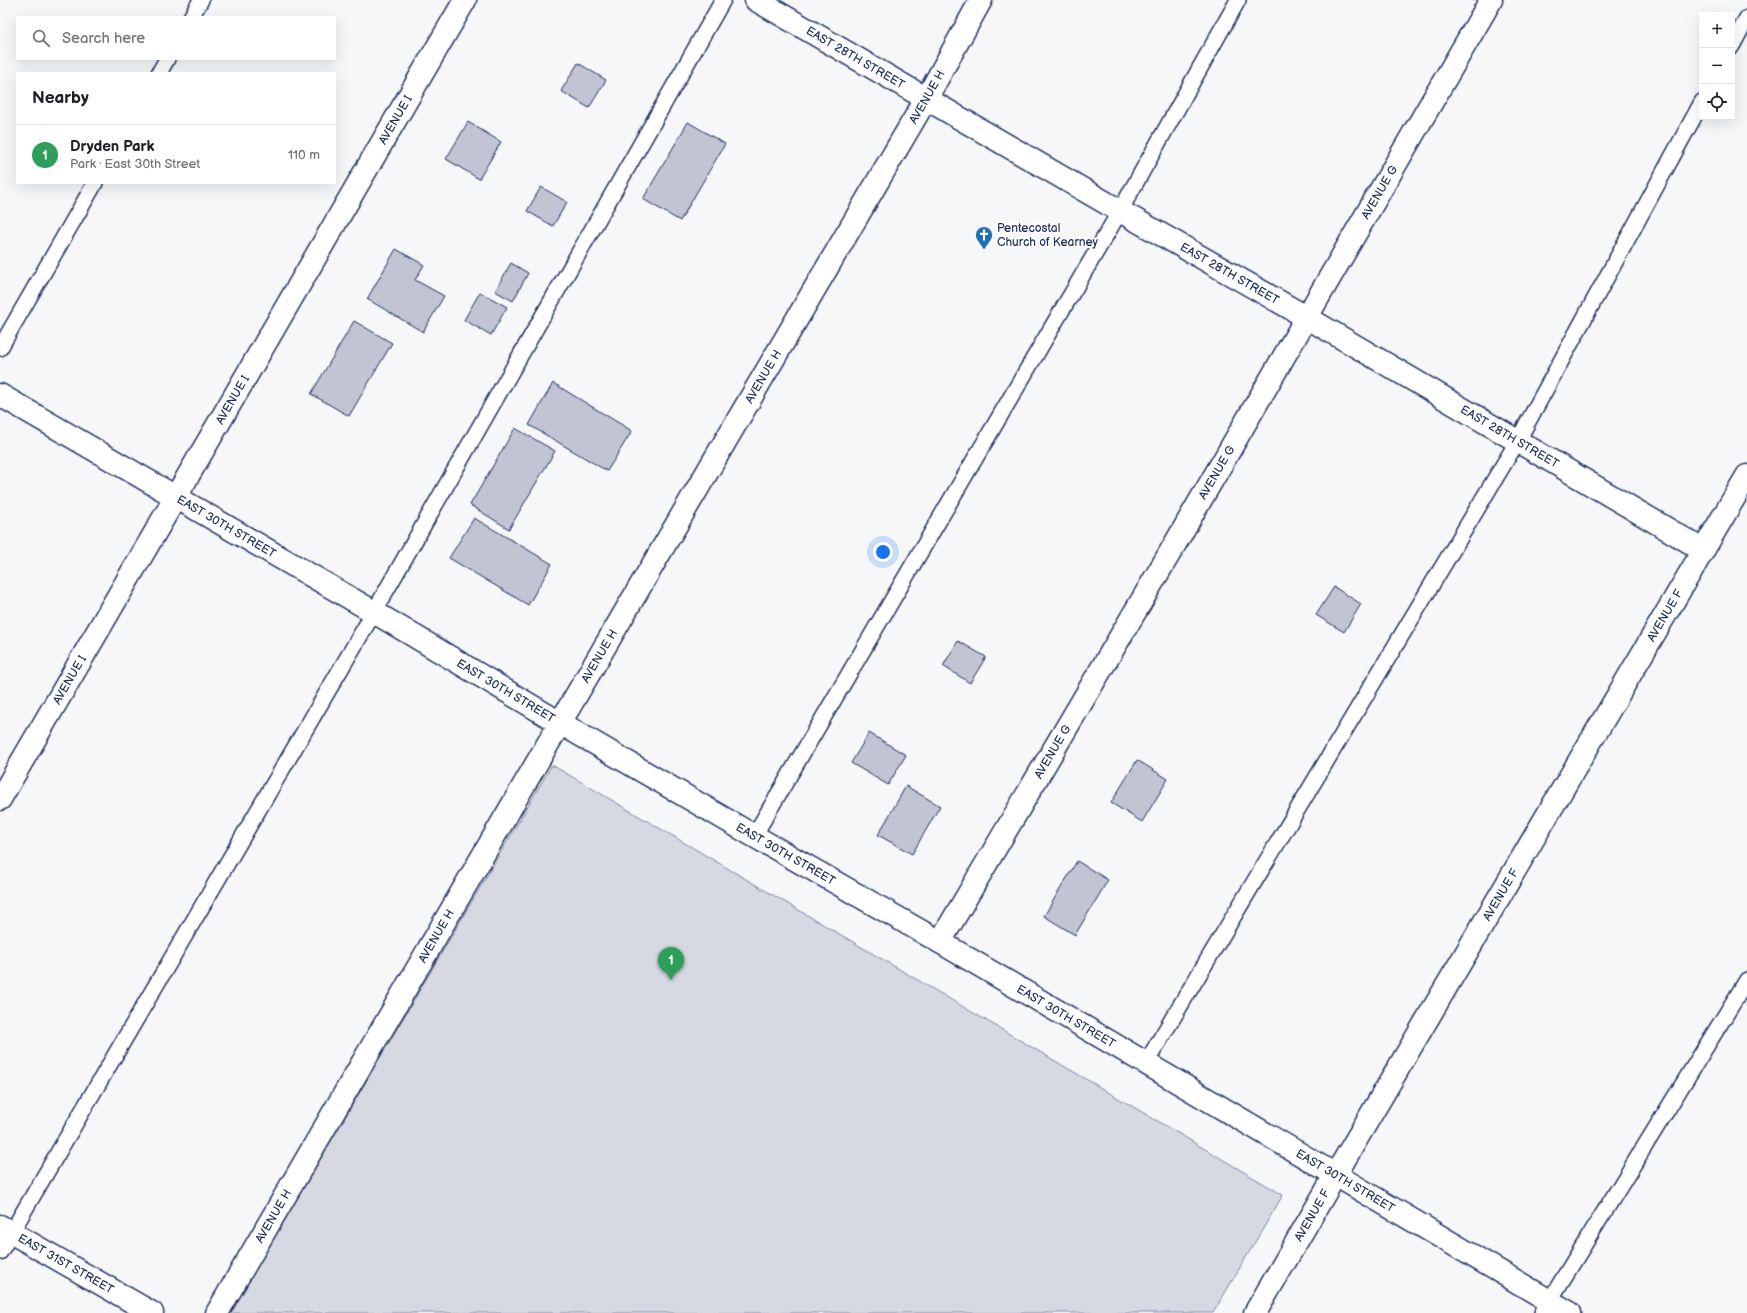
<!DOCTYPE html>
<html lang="en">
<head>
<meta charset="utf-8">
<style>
	body { margin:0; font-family:"Balsamiq Sans",sans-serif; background:#f2f2f2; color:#202124 }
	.controls { position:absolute; right:12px; top:12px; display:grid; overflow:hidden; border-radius:0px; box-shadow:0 4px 16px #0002 }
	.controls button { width:36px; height:36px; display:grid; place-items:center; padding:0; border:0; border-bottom:1px solid #e0e0e0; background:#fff; color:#202124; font:20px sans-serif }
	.you { position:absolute; left:883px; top:552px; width:14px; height:14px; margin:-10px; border:3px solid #fff; border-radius:50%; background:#1a73e8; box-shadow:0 0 0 6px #1a73e833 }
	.badge { display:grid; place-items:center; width:26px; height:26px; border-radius:50%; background:#7c3aed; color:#fff; font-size:13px; font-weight:700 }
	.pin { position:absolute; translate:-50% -33px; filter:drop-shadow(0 1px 2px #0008) }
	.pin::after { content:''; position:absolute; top:21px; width:14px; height:12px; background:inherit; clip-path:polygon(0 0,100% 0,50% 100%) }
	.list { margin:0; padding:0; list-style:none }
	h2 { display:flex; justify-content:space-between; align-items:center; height:52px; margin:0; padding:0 16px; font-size:17px }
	h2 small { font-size:13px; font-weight:400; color:#757577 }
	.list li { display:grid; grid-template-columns:26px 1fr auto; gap:12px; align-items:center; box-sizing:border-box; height:60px; padding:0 16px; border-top:1px solid #e0e0e0 }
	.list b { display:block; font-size:15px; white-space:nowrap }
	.list p { margin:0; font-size:13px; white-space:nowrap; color:#757577 }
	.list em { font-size:13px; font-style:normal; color:#757577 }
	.icon { flex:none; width:22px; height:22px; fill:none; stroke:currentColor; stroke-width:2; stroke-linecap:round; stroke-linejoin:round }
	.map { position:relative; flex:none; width:1747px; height:1313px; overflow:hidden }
	.search { position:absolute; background:#fff; box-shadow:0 4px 16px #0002; left:16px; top:16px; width:320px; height:44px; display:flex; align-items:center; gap:10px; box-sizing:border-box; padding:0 14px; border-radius:0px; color:#757577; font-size:15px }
	.panel { position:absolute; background:#fff; box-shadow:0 4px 16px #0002; left:16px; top:72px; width:320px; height:112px; border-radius:0px }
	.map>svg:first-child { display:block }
	.green { fill:#d6d9e2; stroke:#7884a0 }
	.building { fill:#c0c4d3; stroke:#1b2f5e }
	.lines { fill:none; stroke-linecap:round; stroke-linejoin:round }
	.lane-casing { stroke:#1b2f5e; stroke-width:18 }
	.street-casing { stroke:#1b2f5e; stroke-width:25 }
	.secondary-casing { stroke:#1b2f5e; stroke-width:25 }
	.lane { stroke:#fff; stroke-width:15 }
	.street { stroke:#fff; stroke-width:22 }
	.secondary { stroke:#fff; stroke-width:22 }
	.labels { text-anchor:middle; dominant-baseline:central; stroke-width:4; stroke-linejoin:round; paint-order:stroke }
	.street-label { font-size:12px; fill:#1b2f5e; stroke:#fff }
	.poi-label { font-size:12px; fill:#1b2f5e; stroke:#fff; text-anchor:start }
</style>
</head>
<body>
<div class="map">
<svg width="1747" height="1313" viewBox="0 0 1747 1313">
	<rect width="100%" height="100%" fill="#f6f7f9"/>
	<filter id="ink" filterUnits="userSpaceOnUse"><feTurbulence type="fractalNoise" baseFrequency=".025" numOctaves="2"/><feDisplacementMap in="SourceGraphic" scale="8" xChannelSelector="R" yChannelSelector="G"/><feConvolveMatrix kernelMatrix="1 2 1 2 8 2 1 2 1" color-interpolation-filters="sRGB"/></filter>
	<g filter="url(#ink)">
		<path class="green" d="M552,765L1283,1195L1213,1313H230Z"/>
		<path class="building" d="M578,63L606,80L589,108L561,91Z
			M468,122L501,142L479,179L446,159Z
			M688,122L725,144L680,221L643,199Z
			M541,187L567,202L553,226L527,211Z
			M396,249L424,265L415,280L444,296L423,332L367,299Z
			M511,263L528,273L513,301L495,291Z
			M480,292L507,307L491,335L464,320Z
			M354,321L392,343L349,416L311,394Z
			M553,383L632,431L607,471L529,425Z
			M515,428L555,451L509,529L470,505Z
			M474,518L552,564L528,605L449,558Z
			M1334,587L1361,604L1344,632L1316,615Z
			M958,641L986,657L970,683L943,666Z
			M869,733L906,755L888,785L851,763Z
			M1137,760L1168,779L1142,822L1111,803Z
			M906,786L940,806L912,854L878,835Z
			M1077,861L1108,880L1075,935L1044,916Z"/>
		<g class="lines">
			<g class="lane-casing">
				<path id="lane" d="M191,17L201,0
					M1732,46L1747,18
					M159,73L167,59
					M0,348L95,183
					M754,836L1120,211L1238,0
					M1146,1063L1517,442L1702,102
					M0,1252L374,612L723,0
					M1542,1313L1747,980"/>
			</g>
			<g class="street-casing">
				<g id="street">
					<path id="s1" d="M756,0L1120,211L1306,317L1703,550"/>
					<path id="s2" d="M0,395L374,612L560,723L754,836L940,942L1570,1313"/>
					<path id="s3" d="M940,942L1168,556L1491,0"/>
					<path id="s4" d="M217,1313L560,723L926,99L981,0"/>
					<path id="s5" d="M1255,1313L1336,1174L1747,476"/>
				</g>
			</g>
			<g class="secondary-casing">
				<g id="secondary">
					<path id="s6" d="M0,799L465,0"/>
					<path id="s7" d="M0,1226L152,1313"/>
				</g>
			</g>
			<use href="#lane" class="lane"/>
			<use href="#street" class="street"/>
			<use href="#secondary" class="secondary"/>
		</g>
	</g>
	<defs>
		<g id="church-pin" transform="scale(0.9)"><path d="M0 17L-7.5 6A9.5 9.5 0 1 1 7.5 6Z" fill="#1f6fb2" stroke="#fff"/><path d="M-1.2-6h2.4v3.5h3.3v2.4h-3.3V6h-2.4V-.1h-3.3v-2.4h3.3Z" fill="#fff"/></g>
	</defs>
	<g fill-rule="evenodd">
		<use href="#church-pin" x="984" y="235"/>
	</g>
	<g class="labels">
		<g class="street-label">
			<text stroke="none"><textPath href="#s1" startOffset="115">EAST 28TH STREET</textPath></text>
			<text stroke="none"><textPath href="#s4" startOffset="1408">AVENUE H</textPath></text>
			<text stroke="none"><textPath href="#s6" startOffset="786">AVENUE I</textPath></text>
			<text stroke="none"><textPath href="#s3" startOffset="869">AVENUE G</textPath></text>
			<text stroke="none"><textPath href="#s1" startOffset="547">EAST 28TH STREET</textPath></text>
			<text stroke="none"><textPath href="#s4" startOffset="1084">AVENUE H</textPath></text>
			<text stroke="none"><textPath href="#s6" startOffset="462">AVENUE I</textPath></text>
			<text stroke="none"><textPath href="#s1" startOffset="871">EAST 28TH STREET</textPath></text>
			<text stroke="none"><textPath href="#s3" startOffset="545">AVENUE G</textPath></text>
			<text stroke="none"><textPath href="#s2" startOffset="262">EAST 30TH STREET</textPath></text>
			<text stroke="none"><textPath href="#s5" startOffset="809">AVENUE F</textPath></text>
			<text stroke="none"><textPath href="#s4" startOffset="760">AVENUE H</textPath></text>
			<text stroke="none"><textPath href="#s6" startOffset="138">AVENUE I</textPath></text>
			<text stroke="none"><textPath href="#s2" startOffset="586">EAST 30TH STREET</textPath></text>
			<text stroke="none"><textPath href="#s3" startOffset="221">AVENUE G</textPath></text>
			<text stroke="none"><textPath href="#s2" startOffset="910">EAST 30TH STREET</textPath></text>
			<text stroke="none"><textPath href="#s5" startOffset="485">AVENUE F</textPath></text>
			<text stroke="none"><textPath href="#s4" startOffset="436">AVENUE H</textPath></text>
			<text stroke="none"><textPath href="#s2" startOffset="1234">EAST 30TH STREET</textPath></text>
			<text stroke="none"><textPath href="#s2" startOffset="1558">EAST 30TH STREET</textPath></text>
			<text stroke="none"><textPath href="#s5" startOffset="113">AVENUE F</textPath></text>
			<text stroke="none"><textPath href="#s4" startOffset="112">AVENUE H</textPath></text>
			<text stroke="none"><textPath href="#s7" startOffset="76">EAST 31ST STREET</textPath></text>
		</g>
		<g class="poi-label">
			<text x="997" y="228">Pentecostal<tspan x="997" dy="14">Church of Kearney</tspan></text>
		</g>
	</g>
</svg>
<div class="controls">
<button>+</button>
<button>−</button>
<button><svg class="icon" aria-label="locate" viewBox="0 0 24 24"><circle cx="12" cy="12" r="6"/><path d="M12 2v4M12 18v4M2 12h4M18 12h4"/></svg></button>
</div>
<div class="you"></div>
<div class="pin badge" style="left:671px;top:980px;background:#2e9e5b">1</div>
<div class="search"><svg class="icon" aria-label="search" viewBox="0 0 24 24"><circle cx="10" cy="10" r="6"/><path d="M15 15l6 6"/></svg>Search here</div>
<section class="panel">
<h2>Nearby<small></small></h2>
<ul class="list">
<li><span class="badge" style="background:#2e9e5b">1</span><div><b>Dryden Park</b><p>Park · East 30th Street</p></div><em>110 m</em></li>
</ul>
</section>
</div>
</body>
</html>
